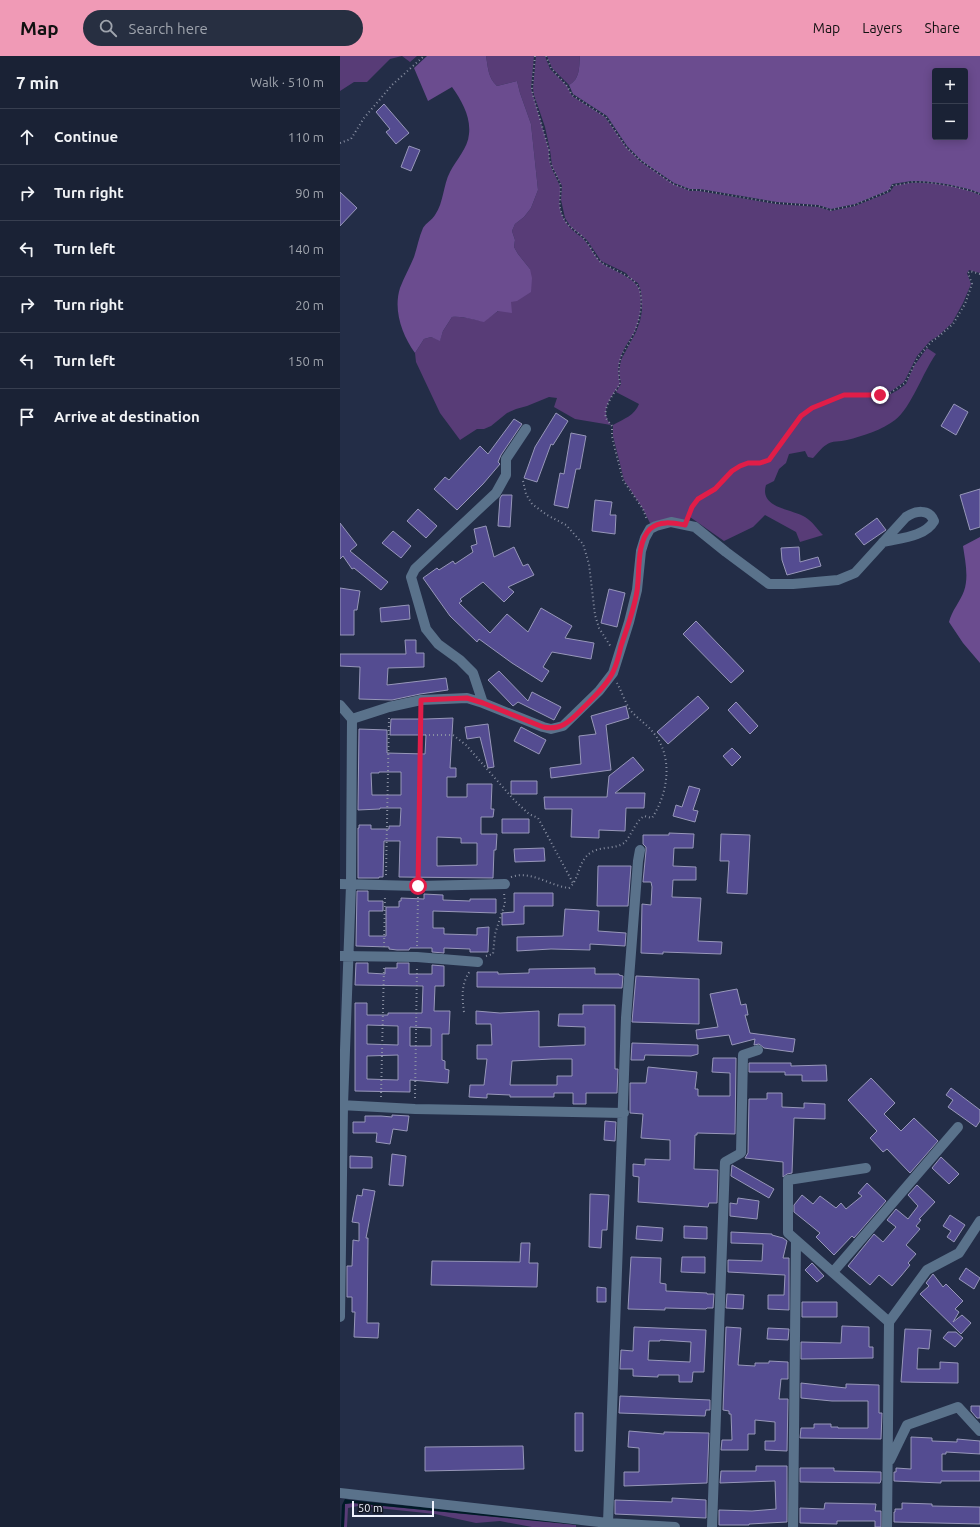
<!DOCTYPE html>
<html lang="en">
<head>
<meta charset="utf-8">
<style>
	body { margin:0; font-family:Ubuntu,sans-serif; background:#272f41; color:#f1f3f6 }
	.controls { position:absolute; right:12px; top:12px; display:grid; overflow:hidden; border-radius:4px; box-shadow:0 2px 10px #0003 }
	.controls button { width:36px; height:36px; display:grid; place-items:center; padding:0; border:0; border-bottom:1px solid #383f50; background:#1a2235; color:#f1f3f6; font:20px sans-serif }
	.scale { position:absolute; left:12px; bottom:10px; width:82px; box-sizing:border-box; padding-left:4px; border:2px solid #eff3fe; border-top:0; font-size:11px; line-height:14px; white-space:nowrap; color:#eff3fe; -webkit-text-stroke:3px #111622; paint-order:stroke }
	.stop { position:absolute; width:12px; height:12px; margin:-9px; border:3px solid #e11d48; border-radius:50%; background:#fff }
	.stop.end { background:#e11d48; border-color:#fff; box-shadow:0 1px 4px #0008 }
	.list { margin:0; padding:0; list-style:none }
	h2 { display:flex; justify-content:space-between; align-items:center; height:52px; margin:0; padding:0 16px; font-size:17px }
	h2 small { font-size:13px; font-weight:400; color:#9fa4ad }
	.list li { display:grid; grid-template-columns:26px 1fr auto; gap:12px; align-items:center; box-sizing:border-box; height:56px; padding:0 16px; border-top:1px solid #383f50 }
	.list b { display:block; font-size:15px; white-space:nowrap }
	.list em { font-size:13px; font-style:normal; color:#9fa4ad }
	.icon { flex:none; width:22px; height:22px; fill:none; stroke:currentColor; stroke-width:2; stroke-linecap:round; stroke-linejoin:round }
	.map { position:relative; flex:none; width:640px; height:1471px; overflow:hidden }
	header { display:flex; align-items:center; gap:24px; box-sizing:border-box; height:56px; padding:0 20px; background:#f09ab6; color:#111 }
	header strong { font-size:19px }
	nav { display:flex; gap:22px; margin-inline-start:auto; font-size:14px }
	.search { width:280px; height:36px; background:#272f41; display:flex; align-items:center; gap:10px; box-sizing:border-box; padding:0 14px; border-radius:22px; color:#9fa4ad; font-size:15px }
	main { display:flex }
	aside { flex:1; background:#1a2235 }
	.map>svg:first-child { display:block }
	.green { fill:#583c77 }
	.forest { fill:#6b4c8f; fill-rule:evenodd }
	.water { fill:#001a27 }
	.building { fill:#544c91; stroke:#9797b9; fill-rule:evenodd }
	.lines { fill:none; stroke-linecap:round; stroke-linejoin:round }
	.path { stroke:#888fa2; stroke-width:2; stroke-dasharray:1 3; stroke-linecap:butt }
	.street { stroke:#5a728b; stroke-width:10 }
	.route { stroke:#e11d48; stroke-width:5 }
</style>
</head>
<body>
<header>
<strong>Map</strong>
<div class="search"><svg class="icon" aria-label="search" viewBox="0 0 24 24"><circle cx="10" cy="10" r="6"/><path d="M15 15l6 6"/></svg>Search here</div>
<nav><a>Map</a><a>Layers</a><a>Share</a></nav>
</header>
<main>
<aside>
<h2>7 min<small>Walk · 510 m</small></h2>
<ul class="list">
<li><svg class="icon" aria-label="ahead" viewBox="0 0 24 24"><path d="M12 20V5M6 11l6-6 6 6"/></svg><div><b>Continue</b></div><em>110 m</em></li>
<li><svg class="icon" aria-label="right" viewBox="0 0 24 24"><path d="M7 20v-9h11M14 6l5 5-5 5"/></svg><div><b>Turn right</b></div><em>90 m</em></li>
<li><svg class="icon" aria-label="left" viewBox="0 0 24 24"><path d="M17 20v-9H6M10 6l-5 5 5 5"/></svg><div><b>Turn left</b></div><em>140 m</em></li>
<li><svg class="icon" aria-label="right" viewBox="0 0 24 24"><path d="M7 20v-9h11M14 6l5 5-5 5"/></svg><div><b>Turn right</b></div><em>20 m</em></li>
<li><svg class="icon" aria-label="left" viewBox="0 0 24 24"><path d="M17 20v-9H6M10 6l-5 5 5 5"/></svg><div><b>Turn left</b></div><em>150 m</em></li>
<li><svg class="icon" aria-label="arrive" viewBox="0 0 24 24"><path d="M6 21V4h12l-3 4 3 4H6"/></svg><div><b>Arrive at destination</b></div></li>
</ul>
</aside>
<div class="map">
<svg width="640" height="1471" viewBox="0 0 640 1471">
	<rect width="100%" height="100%" fill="#232d47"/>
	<path class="green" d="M0,0H77L70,6L62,0L50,3L27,26H14L0,35Z
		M146,0H194L191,32L193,39L209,94C208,110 214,115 219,128C222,134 218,145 220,152C222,162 228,171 236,177C239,180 243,181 245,185C251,191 255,202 262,207C272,215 296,221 300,235C302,248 300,265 294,277C289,285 282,294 280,304C277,312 279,320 280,328C271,341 259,355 271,369L235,363L214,351L217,342L209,341L187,350L176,353L167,357L151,370L144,373H137L120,384L100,357L76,306L75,297L84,283L91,281L100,284L103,275L112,261C124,260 133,264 144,265L171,246L190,213L178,198L174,191L175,184L172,175L175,168L184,161L191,152L198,134L191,68L180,37L177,25L157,30C148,22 148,11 146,0Z
		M196,0H205L210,13L227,30L232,40L265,61L286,91L301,106L333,128L350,135H359L436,148L478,151L491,155L515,150L550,136L554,130C560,129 566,127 572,127C592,126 622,131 640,139V217L629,214L627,217L631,228L623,247L612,267L598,280L590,285L577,300L564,326L550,336L540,338H504L471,351L460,359L428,403L420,406H408L391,414L375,433L357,443L351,451L345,465L314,468L310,467L303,453L284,424L273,380V369C284,363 295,359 299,348L276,336L281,328L279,315L281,304L296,276L300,265L302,255L301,235L298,227L290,222L286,217L261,205L247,184L231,171L225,162L221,144L222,130L212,110L210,94L205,71L194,39L193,32Z
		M207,0H240C239,12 240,23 229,29L212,12Z
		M587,292L596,298C583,316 571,352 555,364C542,374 523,380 507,384C500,386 492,384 486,389C481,392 477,398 473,402L468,401L465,395L449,398L446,407L439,413L434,425L426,429C419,452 452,453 465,461C472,465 477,473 483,479L460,486L456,476L425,459L413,471L384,485L350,461L353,452L359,444L376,434L392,416L408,408H420L430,405L462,361L472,353L504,340H540L551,338L558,334L566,328L574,310Z
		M13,1447L236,1469V1471H192L160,1465L136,1467L95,1458L18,1450L8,1452L7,1471H4L5,1448Z"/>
	<path class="forest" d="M87,0H146C148,11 148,22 157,30L177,25L180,37L191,68L198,134L191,152L184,161L175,168L172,175L175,184L174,191L178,198L190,213L192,222L191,236L177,245L171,246L172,257L158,255L144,266C133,264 124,260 112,261L103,275L100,285L91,281L84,283L75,297C62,279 53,254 60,232C64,221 70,211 74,201C77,192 79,181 83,172C86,167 92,164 95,159C104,146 103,129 110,116C116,104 128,92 129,78C131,61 122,45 112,31L88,45L74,12Z
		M240,0H640V137C624,130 588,124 571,125C565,126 559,127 552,128L549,134L515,148L491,153L478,149L437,146L360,133H350L334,127L302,105L287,90L267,60L233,38L229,29C240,23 239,12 240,0ZM595,15H625V81H595Z
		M640,481V607L623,587L609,566C612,554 620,546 624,535C629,521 625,504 623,490Z"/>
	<path class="water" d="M5,1443L9,1444L241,1467V1469L13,1447L5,1448L4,1471H1L2,1449Z"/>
	<path class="building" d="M44,48L69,77L56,88L46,76L50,73L36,56Z
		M69,90L80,94L71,115L61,111Z
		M0,136L17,152L0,170Z
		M614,348L628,356L616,379L601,370Z
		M216,357L228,365L213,389L211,388L197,426L184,422L195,391Z
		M174,363L182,368L161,399L158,406L160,408L143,428L117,454L94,433L105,421L109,424L140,390L148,398Z
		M231,377L246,380L240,413H236L228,452L214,449L220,417L224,418Z
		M640,433V471L630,474L620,439Z
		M162,439H172L170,471L158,470L160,442Z
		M255,444L272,446L270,459H276L275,478L252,475Z
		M78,453L97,470L86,482L67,465Z
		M537,462L546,474L524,489L515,478Z
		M0,467L17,489L10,495L48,526L41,534L14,512L12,513L3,500L0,503Z
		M146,470L154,501L174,491L183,510L188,508L194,519L168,531L174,536L164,546L143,526L120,543L122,545L119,547L150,577L167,558L188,576L201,552L232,570L225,582L254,587L251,603L212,596L203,611L209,615L202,626L172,607L139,583L137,586L110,560L83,522L97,512L99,514L113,505L115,508L133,496L131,490L137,488L134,473Z
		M53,475L71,490L61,502L42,487Z
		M459,491L460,506L478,501L481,510L447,519L442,504L441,492Z
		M0,532L20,535L17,554H14V579H0Z
		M269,533L285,537L277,571L261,567Z
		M69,549L70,563L41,566L40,552Z
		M356,565L404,615L391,627L343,578Z
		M65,584H76V597H84V611L48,612L47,629L106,622L108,634L80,638L52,644L19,643L20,611L0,610V598H66Z
		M159,615L188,645L192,636L221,651L214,664L178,646L173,650L148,624Z
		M358,640L369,652L328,688L317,676Z
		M396,646L418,670L410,678L388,654Z
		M286,650L289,662L266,669L271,714L211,722L210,712L241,708L239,680L256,678L251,660Z
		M113,662L110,712H116V721H107V741H127V728H152L151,753H154L153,761H141V778H157L156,794H154L153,822L59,821L60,785H44L43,821H39V822H18V772H19V769H31V773H49V770H60L61,752H40V753L18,754L19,673L47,674V697L85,698L86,679H50L51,663H86ZM39,716H61V739H32L31,717H39ZM97,781L121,782V787H137V809L97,810Z
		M148,668L154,711L148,712L140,681L127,683L125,671Z
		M181,671L206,684L199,698L174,685Z
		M392,692L401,701L392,710L383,700Z
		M293,701L304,714L275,737H305L304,752H286L285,775L259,774V782L231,781L232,753H205L204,741H267L269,720Z
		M171,725H197V738H171Z
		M349,730L360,733L353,754L358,755L355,766L333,760L336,749L342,751Z
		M162,763H189V777H162Z
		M329,777L354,778L353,792H334L333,810L356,811V824H333L332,841L361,842L358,885L382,886L381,898L323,896V898L301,897L302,848L311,849L312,831L311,826H303L306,795V791L303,788V779H329Z
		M381,778L410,779L407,838L387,837L389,805H380Z
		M204,792L205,805L175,806L174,793Z
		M258,810H291L288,850H257Z
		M17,835H28V845H43V855H29V880H46V851H59V845H61V842L84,843V838L103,839V844L130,845V843H156V857L93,855V872H104V878L137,879V872L149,871L148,896H130V893L104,892V897L92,896V892H70L69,894H57L49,893V891L16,890Z
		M174,837H213V850H184V868L162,869V857L174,856Z
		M225,853L259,855L258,875L286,877L285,890L250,888V894L211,893L177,895V881L223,880Z
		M16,907H28V917L45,918V912H57V907H69V918H92V909L104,910V930H95L94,955H110L109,978H102V1004L105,1005V1013L109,1014L108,1027L70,1024V1036L15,1035V947H27V959H48V957H82L83,930L15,929ZM27,969L58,970V989L27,988ZM70,971L91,972V990H70ZM58,999V1024L27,1023V1000Z
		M255,912V918H279V919L283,920L282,932L137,931V916H158V918L189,917V913Z
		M296,920L359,923V968L292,966Z
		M397,933L401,949L406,948L408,959H405L410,977L455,983L453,996L424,992L419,988L414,989L415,983L392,989L389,979L357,983L356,974L378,971L370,938Z
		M243,949H275V1013H278L277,1037H246V1048H233V1037H214V1041H170V1039L147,1038V1042L129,1041L130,1029H144L147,1003H137V989H152L151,968H136V955L160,957L199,955V991L245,989V971L218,970L219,958H243ZM212,1003H232V1020H217V1029H170L172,1005Z
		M292,987L358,989V998L351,1000L305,999L304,1004H291Z
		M373,1002H396L395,1078L357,1077V1079H355L354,1113L378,1114L377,1147H369L368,1151L298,1146L299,1121L293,1120V1108L305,1109V1103L330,1104V1084L301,1082L303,1058L290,1057V1027H306L308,1011L357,1016L355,1033H358V1040H390V1017L372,1016Z
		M409,1007H451V1010L486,1009L487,1025H462V1019H445V1016H409Z
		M531,1022L555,1047L544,1058L561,1075L574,1062L598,1085L570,1117L547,1093L543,1096L530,1082L537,1075L508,1044Z
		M611,1032L640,1054V1065L636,1071L608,1051L613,1044L606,1039Z
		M427,1037H442V1051L464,1052V1047L485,1048V1063L454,1062L452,1117L447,1118L443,1121V1106L405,1102L408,1097L409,1043H427Z
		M52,1059L69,1060L67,1075L53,1073L50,1088L36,1086L37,1077H13V1066H25V1060H41L52,1061Z
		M265,1065L276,1066L275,1085L264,1084Z
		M52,1098L66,1100L63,1130L49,1129Z
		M10,1100L32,1101V1112H10Z
		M601,1101L619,1118L609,1128L592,1112Z
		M392,1109L434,1133L429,1142L391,1120Z
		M527,1127L546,1145L514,1182L512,1180L494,1199L476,1181L480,1177L454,1156V1149L462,1139L473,1148L480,1140L496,1152L501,1147L506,1153L522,1140L518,1137Z
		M577,1129L595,1146L579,1163L581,1164L576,1170L580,1173L566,1189L576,1198L568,1207L570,1209L561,1220L552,1230L539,1219L530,1229L508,1210L534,1178L543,1186L556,1171L547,1164L556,1153L568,1163L578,1150L568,1139Z
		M23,1133L35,1135L26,1182H28L27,1267H39L38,1282L14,1281L15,1256H12V1241H7V1210H12L13,1184L19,1185V1167L12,1166L17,1139L22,1140Z
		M250,1138L269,1139L267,1174H262L261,1192L249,1191Z
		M398,1142L419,1145L417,1163L390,1160V1147L397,1148Z
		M610,1159L625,1169L614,1186L607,1181L611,1175L603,1170Z
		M297,1170L323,1172L322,1185L296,1183Z
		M344,1170L367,1171V1183L344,1182Z
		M391,1176L432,1178V1179L443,1182L447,1185L443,1202H449V1254L428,1253V1239H444L445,1219L388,1216V1204L422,1205L423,1188L391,1187Z
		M181,1187H190L189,1207H198L197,1231L91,1229L92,1205L180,1206Z
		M291,1201L321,1202L320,1227L326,1228V1235L367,1237V1238H374L373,1252H367L366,1253L325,1252V1254L288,1253Z
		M342,1201H365V1217L341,1216Z
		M472,1207L484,1220L477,1226L465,1214Z
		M626,1212L640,1222L634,1233L619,1223Z
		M593,1218L603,1231L606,1228L623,1245L615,1253L619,1256L613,1266L622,1259L631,1267L621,1278L580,1238L589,1230L586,1227Z
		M257,1231L266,1232V1246H257Z
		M387,1238L404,1239L403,1253L386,1252Z
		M462,1246H497V1261H462Z
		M502,1270L529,1271V1291H533V1302L461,1303V1286L501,1287Z
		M294,1271L366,1274L364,1316H353L352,1326H339V1319H318V1321L293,1320V1313H280L281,1294L293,1295ZM320,1284L351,1286L350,1306L308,1304L309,1285H320Z
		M386,1271L401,1272L398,1309L415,1310V1307H429V1305L448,1306V1323H441L439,1343H448L447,1395L425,1394V1385H435V1366L415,1364V1378H408V1394H381L382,1384H392L391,1358H389V1355L383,1354Z
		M428,1272L449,1273L448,1284L427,1283Z
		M565,1273L591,1274L589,1293L578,1292L577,1313H600V1306L618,1307V1327L561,1326Z
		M608,1276H616L623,1282L615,1291L603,1282Z
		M461,1327L506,1332V1328L539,1329V1357H542L541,1383L460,1382L461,1372H474V1368H491V1371H498V1372H528V1345H492L461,1342Z
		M280,1340L370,1344V1354H366L365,1360L279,1357Z
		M631,1350H640V1362H637L631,1355Z
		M235,1357H243V1395H235Z
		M289,1375L324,1378V1376L369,1377L367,1427L284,1430V1416H299V1392L288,1391Z
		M571,1381L592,1382V1385L617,1386V1383L640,1385V1398L606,1396V1398H602V1415H640V1425H601V1427L554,1425V1416H556V1412L571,1413Z
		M183,1390L184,1413L85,1415V1391Z
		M416,1410H447V1466L409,1468V1469H379V1454L412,1455L436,1453L435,1425L380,1427L381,1415H416Z
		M460,1412H494V1415L541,1416V1424L540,1427L460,1426Z
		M332,1442L366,1444V1462L275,1458V1444L332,1446Z
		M485,1447L536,1448L535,1455H541V1471H535V1465H497V1468L460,1467V1452L484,1453Z
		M562,1447L592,1448V1450L640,1451V1468L554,1466V1456H555V1453H562Z"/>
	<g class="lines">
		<path class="path" d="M195,0L192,32L193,39L209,94C208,108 215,115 220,128C222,134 219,144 220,152C225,173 236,172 246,185C251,191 255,202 262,207C273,214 297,221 300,235C304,252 298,270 290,285C287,291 282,297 280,304C278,312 279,320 280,328C275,336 263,350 266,362C267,364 270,367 272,370V380L275,393L283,424L303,453L307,464
			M206,0L211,12L227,30L232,39L266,61L286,91L301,105L333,128L350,134H359L436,147L478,150L491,154L515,149L549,135L553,129C559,129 566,127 572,126C591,125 622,131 640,138
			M0,87L11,83L24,62L52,29L84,0
			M183,425L186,438L192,448L207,459L226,469L243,488L249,508L255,559L259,572L271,591
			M349,460L352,451L358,443L375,433L392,415L408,407H420L429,404L461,360L472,352L504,339H540L550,337L565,327L578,301L591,286L598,281L613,268L625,248L632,228L628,217L630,215L640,218
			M81,679H113L126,689L175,745L189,758L198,762L233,827
			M46,819L49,662
			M79,820L81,655
			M171,821C191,814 210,830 229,832C238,825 238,811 245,802C256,788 272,795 284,787C291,781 294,767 304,760L312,762C329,736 334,698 311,674C305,667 297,662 291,655C285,647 282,636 277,627
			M77,890L78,841
			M44,891L45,840
			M146,900L153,898L155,878L165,847L164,837
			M124,956C122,941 121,928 130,915
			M41,1041L44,910
			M75,1042L77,911"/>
		<path class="street" d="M143,647L133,617L120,604L98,588L86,573L71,521L75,513L156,437L166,419V403L186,373
			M0,649L12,663L11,829L3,1049L0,1261
			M12,663L49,651L81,644L127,642L143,647L203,671L211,673L223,670L259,635L273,617L289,566L297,534L301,495L305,482L310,473L316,470L331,466L355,471L386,496L429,528H453L498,524L515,517L566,461C575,455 589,452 594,465C585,481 560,482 543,486
			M300,794L298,805L286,962L268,1467L335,1471
			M0,828L78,830L165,828
			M0,900L77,901L138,906
			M0,1049L75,1053L284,1057
			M526,1112L448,1124V1177L549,1266L547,1471
			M493,1216L618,1071
			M549,1266L587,1214L619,1197L640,1165
			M550,1404L567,1369L618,1351L640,1375
			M0,1437L268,1467
			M372,1471L385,1106L401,1097L403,999L418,994
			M453,1471L456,1185"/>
	</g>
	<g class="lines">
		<path class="route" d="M78,830L81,644L127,642L143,647L203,671C222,675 231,664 244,651C254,641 267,629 273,616C277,608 279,599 281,590C287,572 294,554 297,535C300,517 296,487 310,473C319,464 334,467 345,469L352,451L358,443L375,433L392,415L400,410L408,407H420L429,404L461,360L472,352L504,339H540"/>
	</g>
</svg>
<div class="controls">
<button>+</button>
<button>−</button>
</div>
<div class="scale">50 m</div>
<div class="stop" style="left:78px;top:830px"></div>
<div class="stop end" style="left:540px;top:339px"></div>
</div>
</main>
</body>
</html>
